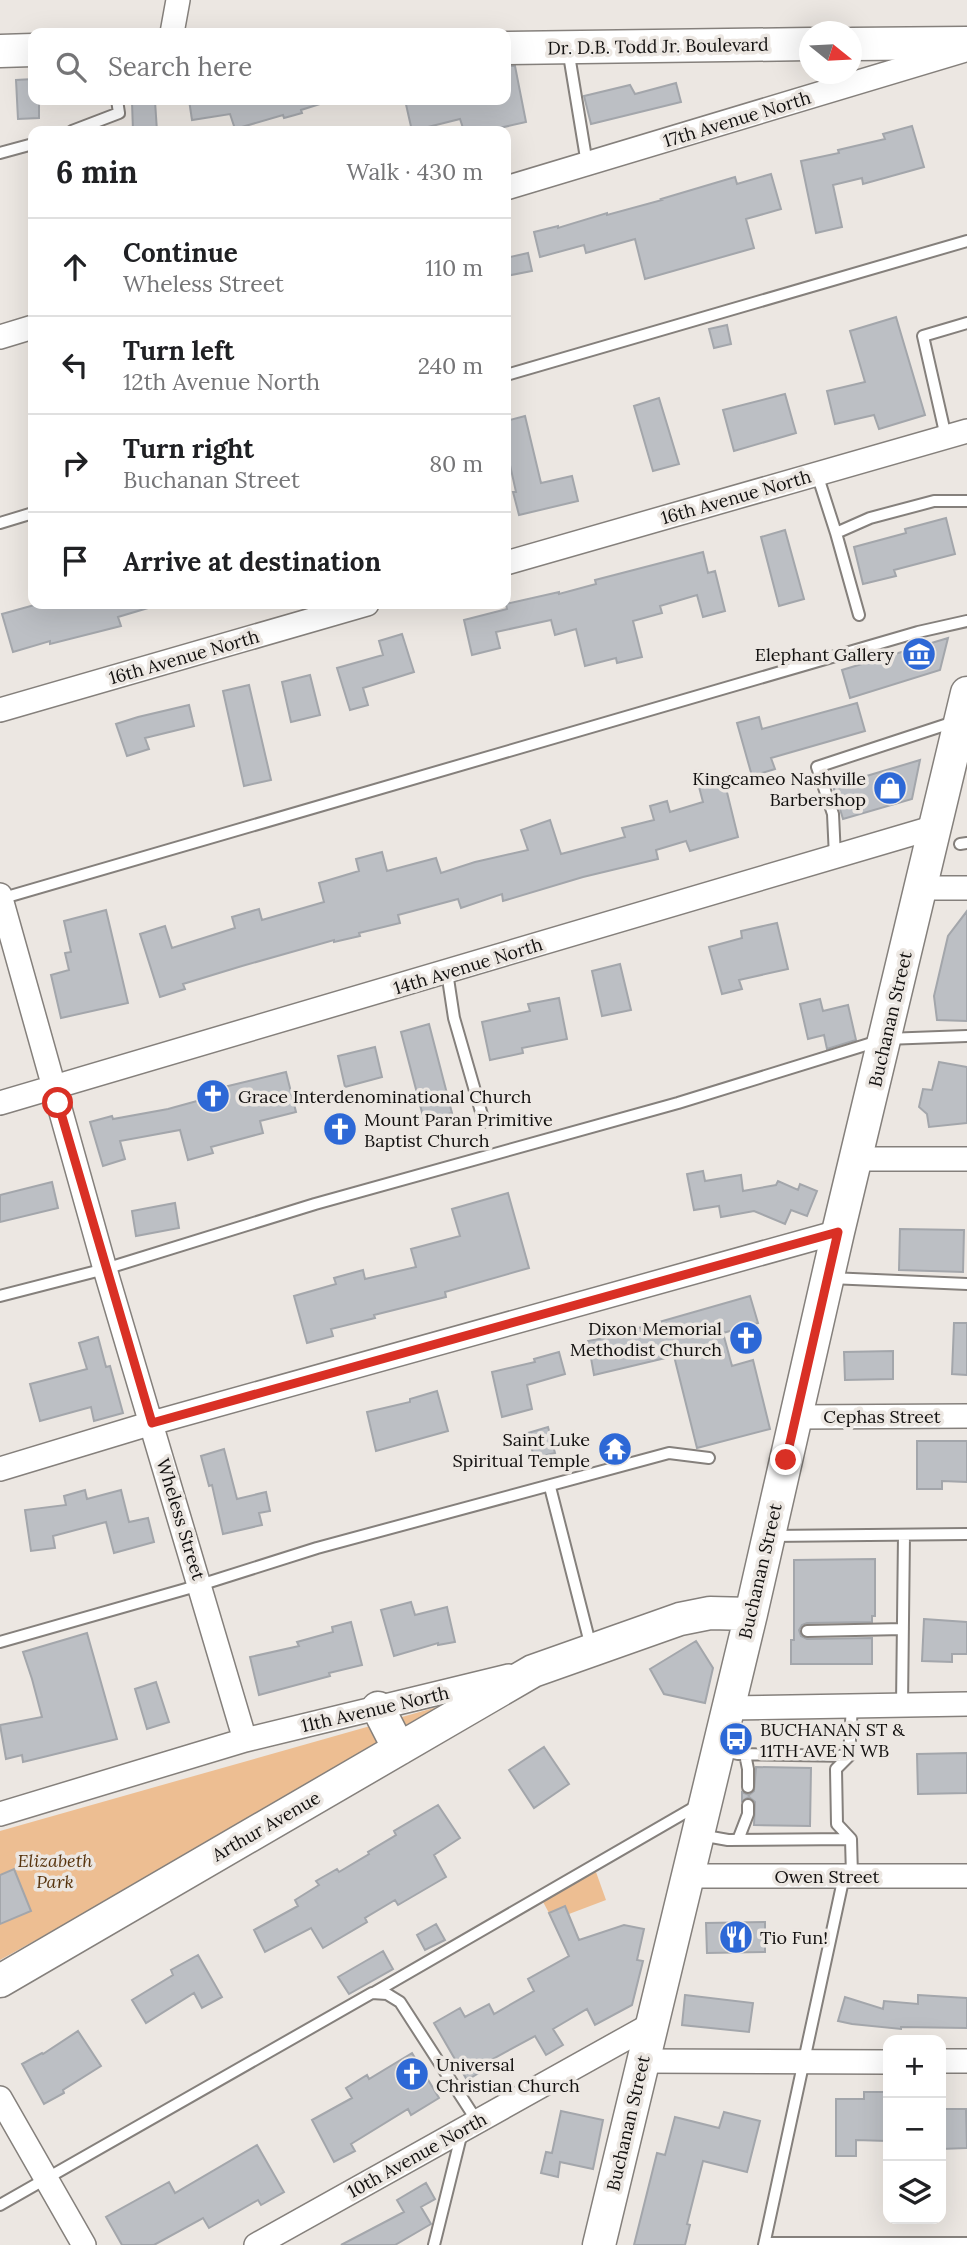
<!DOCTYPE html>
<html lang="en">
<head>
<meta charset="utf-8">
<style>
	body { margin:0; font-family:Lora,serif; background:#f2f2f2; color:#202124 }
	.controls { position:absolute; right:21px; bottom:21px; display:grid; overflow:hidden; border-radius:14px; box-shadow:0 7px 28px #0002 }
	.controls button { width:63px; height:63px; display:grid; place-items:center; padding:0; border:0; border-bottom:2px solid #e0e0e0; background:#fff; color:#202124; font:35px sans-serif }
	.compass { position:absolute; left:799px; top:21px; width:63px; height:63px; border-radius:50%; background:#fff; box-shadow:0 7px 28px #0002; rotate:108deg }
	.stop { position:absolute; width:21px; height:21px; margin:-16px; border:5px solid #d93025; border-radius:50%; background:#fff }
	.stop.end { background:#d93025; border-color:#fff; box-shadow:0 2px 7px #0008 }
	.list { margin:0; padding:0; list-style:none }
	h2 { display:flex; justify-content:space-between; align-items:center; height:91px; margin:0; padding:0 28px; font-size:30px }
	h2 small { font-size:23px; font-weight:400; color:#757577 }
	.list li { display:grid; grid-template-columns:46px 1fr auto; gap:21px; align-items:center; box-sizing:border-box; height:98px; padding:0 28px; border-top:2px solid #e0e0e0 }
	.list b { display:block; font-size:26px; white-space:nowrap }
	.list p { margin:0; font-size:23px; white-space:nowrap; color:#757577 }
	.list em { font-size:23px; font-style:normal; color:#757577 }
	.icon { flex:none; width:38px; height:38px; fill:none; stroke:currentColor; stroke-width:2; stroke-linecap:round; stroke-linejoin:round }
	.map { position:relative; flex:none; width:967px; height:2245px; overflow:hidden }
	.search { position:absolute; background:#fff; box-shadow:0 7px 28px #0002; left:28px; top:28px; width:483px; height:77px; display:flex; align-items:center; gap:18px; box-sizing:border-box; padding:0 24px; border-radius:14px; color:#757577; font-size:26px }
	.panel { position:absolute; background:#fff; box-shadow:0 7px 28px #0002; left:28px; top:126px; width:483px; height:483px; border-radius:14px }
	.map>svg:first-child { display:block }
	.park { fill:#edbe92 }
	.building { fill:#bcbfc4; stroke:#a3a6ab; stroke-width:2 }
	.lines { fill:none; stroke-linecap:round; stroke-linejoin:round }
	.lane-casing { stroke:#85807c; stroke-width:14 }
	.street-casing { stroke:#85807c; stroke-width:26 }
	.secondary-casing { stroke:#85807c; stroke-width:35 }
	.lane { stroke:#fff; stroke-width:10 }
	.street { stroke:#fff; stroke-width:23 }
	.secondary { stroke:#fff; stroke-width:32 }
	.route { stroke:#d93025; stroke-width:9 }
	.labels { text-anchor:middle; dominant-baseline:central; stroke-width:7; stroke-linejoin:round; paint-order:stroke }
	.street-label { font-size:18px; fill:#12100f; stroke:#ece7e2 }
	.poi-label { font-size:18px; fill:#12100f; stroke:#ece7e2; text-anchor:start }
	.park-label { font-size:18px; font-style:italic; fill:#58350f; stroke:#ece7e2 }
</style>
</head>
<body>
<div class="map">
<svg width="967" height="2245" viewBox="0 0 967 2245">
	<rect width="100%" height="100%" fill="#ece7e2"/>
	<path class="park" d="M476,1696L0,1960V1831Z
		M596,1872L606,1900L569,1914L565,1906L549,1913L542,1900Z"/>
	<path class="building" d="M506,66H515L526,122L486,131H464L460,119L412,131L405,100H506Z
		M33,79V100H39V118L18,119L16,80Z
		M676,83L681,102L591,124L584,96L630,85L635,94Z
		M189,100H320V104L301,110L302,113L284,118L283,115L235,129L230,114L192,120Z
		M155,101L157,131H133L132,102Z
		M912,126L924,167L863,184L862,178L833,185L842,227L816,233L801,161L839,153L838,150L885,139L883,134Z
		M771,174L781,209L746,219L754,248L645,279L635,239L586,253L584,245L540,257L534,232L558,226V228L607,213V215L662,200L661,199L735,177L737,184Z
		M528,253L532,271L506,276V258Z
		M896,317L925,415L879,429L874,415L835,424L827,391L865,382L850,331Z
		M727,325L731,344L714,348L709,329Z
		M785,394L796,433L734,451L723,410Z
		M659,398L679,464L653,471L634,406Z
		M525,416L541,483L572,476L578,501L519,515L513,492H516L506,447V421Z
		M946,518L955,554L894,570L896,576L863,584L854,547L906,533L905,529Z
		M785,530L804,599L779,606L761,537Z
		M703,552L708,573L715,571L725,611L703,617L697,595L660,606L662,613L633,621L642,657L617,663L616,658L585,666L576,629L555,635L551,620L496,632L500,648L472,655L464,620L507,609L506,604L559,592V594L596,584L595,580Z
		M38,604H147L148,608L118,617L121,626L50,644V641L13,652L2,614Z
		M402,634L414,672L363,688L368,705L350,710L337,668L383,655L379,641Z
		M948,638L940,670L850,698L842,670Z
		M310,675L320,715L291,722L282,682Z
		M249,685L271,780L244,786L223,691Z
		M857,703L865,731L771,758L775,769L752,776L737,723L759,717L762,729Z
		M189,705L194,726L145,738L149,749L127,756L116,724L138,717Z
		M920,760L912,799L843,819L833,786Z
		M724,780L738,837L690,851L686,841L656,850L658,859L583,877L503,901L502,894L461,908L458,899L398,915L400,923L359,933L360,936L334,942V940L242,966L183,984L185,989L160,997L140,934L165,926L172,948L235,928L232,917L259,909L262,920L324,902L319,883L359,871L356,859L382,852L387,871L436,858L441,873L475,862L528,850L521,830L550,820L561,854L625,837L622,828L654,820L650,806L667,801L670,812L703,802L699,787Z
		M106,910L128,1003L61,1018L51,975L69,970L65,953L71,952L64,921Z
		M967,911V1021L937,1020L934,996L948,936Z
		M777,923L788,969L739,980L742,989L722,994L709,947L742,938L741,931Z
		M620,964L631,1010L602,1016L592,971Z
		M559,998L567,1039L522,1048L523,1053L490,1060L482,1022L530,1011L528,1004Z
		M820,999L823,1011L848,1005L856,1040L827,1049L824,1035L808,1039L800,1004Z
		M429,1024L452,1113L424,1120L401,1032Z
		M375,1047L382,1077L345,1087L338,1056Z
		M939,1062L967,1067V1123L929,1127L927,1114L919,1107L923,1089L932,1090Z
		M286,1072L296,1112L260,1121L263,1133L211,1147L213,1153L188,1160L180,1130L120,1141L125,1159L103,1166L90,1122L112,1116L113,1119L168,1109L226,1093L224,1087Z
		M703,1171L705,1181L741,1175L743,1191L776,1185L778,1181L798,1190L800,1184L817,1191L807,1216L791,1210L785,1224L754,1211L721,1217L719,1206L694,1210L687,1174Z
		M52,1182L58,1208L0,1222V1195Z
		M508,1193L529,1268L445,1292L446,1297L374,1315L375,1318L331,1329L333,1336L307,1343L294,1296L336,1284L334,1278L363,1270L365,1279L416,1267L411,1249L460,1236L452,1209Z
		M175,1203L179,1228L136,1236L132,1211Z
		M900,1229L964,1230L963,1272L899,1270Z
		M750,1296L758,1323L723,1333L732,1366L753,1360L770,1429L697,1448L674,1356L594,1375L588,1341L631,1333V1330Z
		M954,1323H967V1375L952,1374Z
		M98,1337L106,1367L110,1366L123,1413L94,1421L91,1407L40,1421L30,1384L87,1369L79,1343Z
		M893,1351V1379L845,1380L844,1352Z
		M559,1352L565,1374L527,1385L532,1409L502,1417L492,1372L535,1362L534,1359Z
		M437,1391L448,1431L376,1451L367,1412L410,1402V1399Z
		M548,1427L555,1453L534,1458L528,1433Z
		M917,1441H967V1482L942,1481V1489H917Z
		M224,1449L237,1499L266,1492L270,1511L259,1513L262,1525L223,1534L212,1485L209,1486L201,1456Z
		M85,1490L87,1499L121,1490L129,1522L148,1518L154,1542L114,1553L106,1522L53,1536L55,1548L31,1551L25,1510L66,1505L64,1496Z
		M875,1559V1616H872V1622L807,1623L802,1625L799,1630L801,1636L807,1639L872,1638V1664H791V1640H794V1560Z
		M411,1602L415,1615L447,1607L455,1642L438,1645V1643L394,1656L381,1610Z
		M924,1619L967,1622V1654H952V1662L922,1661Z
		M351,1622L362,1665L329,1673L330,1676L259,1695L250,1657L299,1646L297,1642L333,1632L332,1627Z
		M87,1633L117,1739L23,1762L22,1755L6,1759L0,1725L42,1717L32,1679L23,1652Z
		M696,1641L713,1668L705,1703L664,1694L650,1669Z
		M156,1682L169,1722L147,1729L135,1689Z
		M544,1747L569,1784L534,1808L509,1770Z
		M967,1753V1793L918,1794L917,1754Z
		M756,1767L811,1768L810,1826L754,1825L755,1802L749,1797L742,1801V1792L749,1795L754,1791Z
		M438,1805L460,1838L434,1855L446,1877L398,1905L395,1900L365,1918L367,1922L323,1948L311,1928L265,1952L254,1930L298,1906L295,1900L319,1885L316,1881L337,1869L339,1872L369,1854L368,1852L396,1835L394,1831Z
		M14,1869L31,1911L0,1924V1875Z
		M565,1906L579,1940L624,1925L644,1929L637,1960L643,1961L632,2005L595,2025L587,2009L553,2029L563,2045L546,2055L535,2036L489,2061L492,2065L467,2080L434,2023L460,2008L465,2017L489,2004L494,2014L534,1991L528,1979L569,1956L549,1913Z
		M765,1922V1952L707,1953L706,1923Z
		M436,1924L445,1940L425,1950L417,1935Z
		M383,1951L393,1969L349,1994L338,1977Z
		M198,1955L222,1997L202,2008L194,1993L146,2023L132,2000L173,1975L171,1970Z
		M685,1995L753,2003L749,2032L682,2025Z
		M918,1995L967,1998V2028L901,2027V2029L852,2024L838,2021L845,1997L883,2009L884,2001L918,2004Z
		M78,2031L101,2066L63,2090L64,2093L44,2104L22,2064L42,2053L43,2054Z
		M412,2053L439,2098L411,2115L408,2109L351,2144L355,2151L334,2162L312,2120L352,2098L346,2088L367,2075L369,2079Z
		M864,2092H888L887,2141L856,2140V2156H836V2099H864Z
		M941,2109H966L967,2148L941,2149Z
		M561,2111L603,2120L593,2169L560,2162L558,2177L541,2173L546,2152L552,2153Z
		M724,2112L760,2121L747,2172L703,2161L687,2224L690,2225L685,2245H634L657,2153L665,2155L675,2117L719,2128Z
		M257,2145L284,2192L261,2205L258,2200L209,2228L203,2218L154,2245H122L106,2217L169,2182L175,2193Z
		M426,2183L435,2199L421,2207L431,2224L395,2245H341L404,2212L397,2200Z"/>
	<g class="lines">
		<g class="lane-casing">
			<path id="lane" d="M568,49L587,164
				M72,131L119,113L117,100
				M0,153L33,144
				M506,375L967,241
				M946,437L923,336L967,323
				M817,474L836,533L870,518L934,501H967
				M0,523L33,513
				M836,533L859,615
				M960,844L967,843
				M835,857L833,814L817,767L954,722
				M0,899L918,632L967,621
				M447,972L454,1018L484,1122
				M830,1278L967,1284
				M0,1296L105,1269L315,1204L678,1103L885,1039L967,1036
				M550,1487L591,1647
				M770,1536L967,1534
				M807,1631L903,1629
				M0,1642L200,1585L317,1548L669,1453L709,1458
				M902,1705L904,1535
				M852,1706L849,1756L836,1769L837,1824L851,1839L852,1876
				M719,1750L738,1754L849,1756
				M745,1754L748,1769V1787
				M700,1835L728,1840L851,1839
				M738,1840L748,1814V1805
				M375,1992L700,1804
				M0,2205L372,1993L387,1994L400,2002L477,2121
				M765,2243H967
				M434,2245L462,2132
				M764,2245L844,1876"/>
		</g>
		<g class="street-casing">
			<path id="street" d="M172,33L178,0
				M506,188L965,50
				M0,337L33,327
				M506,563L967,431
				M0,710L367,604
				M921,888H967
				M0,895L105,1269L245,1740
				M0,1103L935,827
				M857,1159H967
				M796,1417L967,1416
				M0,1469L152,1423L838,1232
				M728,1708L967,1704
				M0,1814L245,1740L509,1676
				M688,1876H967
				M642,2061L888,2062
				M941,2061H967
				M0,2098L84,2245
				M256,2245L652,2024"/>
		</g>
		<g class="secondary-casing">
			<path id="secondary" d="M852,44L967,43
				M506,48L810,44
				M0,51L33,50
				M378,1708L399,1749
				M0,1981L533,1671L680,1619L710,1613L751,1614
				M599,2245L751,1614L838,1232L967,693"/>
		</g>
		<use href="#lane" class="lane"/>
		<use href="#street" class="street"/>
		<use href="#secondary" class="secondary"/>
	</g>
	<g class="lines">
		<path class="route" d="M58,1103L152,1423L838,1232L786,1460"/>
	</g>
	<defs>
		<g id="museum-disc" transform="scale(1.75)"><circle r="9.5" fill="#2d68d6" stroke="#ece7e2"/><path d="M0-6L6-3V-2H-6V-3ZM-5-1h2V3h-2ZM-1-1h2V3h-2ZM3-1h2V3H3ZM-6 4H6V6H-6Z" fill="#fff"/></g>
		<g id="shop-disc" transform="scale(1.75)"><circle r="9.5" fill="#2d68d6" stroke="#ece7e2"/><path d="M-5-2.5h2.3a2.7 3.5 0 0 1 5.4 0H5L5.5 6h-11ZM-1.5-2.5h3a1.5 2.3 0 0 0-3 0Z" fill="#fff"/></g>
		<g id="church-disc" transform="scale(1.75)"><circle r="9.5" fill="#2d68d6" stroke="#ece7e2"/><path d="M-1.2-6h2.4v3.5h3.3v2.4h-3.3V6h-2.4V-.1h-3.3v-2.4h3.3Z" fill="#fff"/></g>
		<g id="temple-disc" transform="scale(1.75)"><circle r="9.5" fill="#2d68d6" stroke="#ece7e2"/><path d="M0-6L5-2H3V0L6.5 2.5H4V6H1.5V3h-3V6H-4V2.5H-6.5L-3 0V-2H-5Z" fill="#fff"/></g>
		<g id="bus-disc" transform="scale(1.75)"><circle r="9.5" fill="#2d68d6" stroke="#ece7e2"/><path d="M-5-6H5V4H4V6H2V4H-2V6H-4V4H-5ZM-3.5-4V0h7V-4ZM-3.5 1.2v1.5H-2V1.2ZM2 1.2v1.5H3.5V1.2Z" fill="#fff"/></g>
		<g id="restaurant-disc" transform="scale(1.75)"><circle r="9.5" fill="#2d68d6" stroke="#ece7e2"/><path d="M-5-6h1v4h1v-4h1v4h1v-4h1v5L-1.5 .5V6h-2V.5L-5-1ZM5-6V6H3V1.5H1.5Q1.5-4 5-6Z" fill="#fff"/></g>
	</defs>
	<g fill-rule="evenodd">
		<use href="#museum-disc" x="919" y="654"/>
		<use href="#shop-disc" x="890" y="788"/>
		<use href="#church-disc" x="213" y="1096"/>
		<use href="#church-disc" x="340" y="1129"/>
		<use href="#church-disc" x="746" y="1338"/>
		<use href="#temple-disc" x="615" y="1449"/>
		<use href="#bus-disc" x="736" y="1739"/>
		<use href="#restaurant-disc" x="736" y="1937"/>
		<use href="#church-disc" x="412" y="2074"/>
	</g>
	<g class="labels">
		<g class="street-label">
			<text transform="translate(658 46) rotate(-1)">Dr. D.B. Todd Jr. Boulevard</text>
			<text transform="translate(737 119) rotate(-17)">17th Avenue North</text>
			<text transform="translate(736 497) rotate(-16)">16th Avenue North</text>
			<text transform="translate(184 657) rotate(-16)">16th Avenue North</text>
			<text transform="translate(468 966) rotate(-17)">14th Avenue North</text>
			<text transform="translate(890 1019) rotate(-77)">Buchanan Street</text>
			<text x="882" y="1416">Cephas Street</text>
			<text transform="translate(181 1519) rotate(73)">Wheless Street</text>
			<text transform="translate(760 1571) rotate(-77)">Buchanan Street</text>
			<text transform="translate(375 1709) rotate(-13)">11th Avenue North</text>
			<text transform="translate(266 1826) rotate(-30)">Arthur Avenue</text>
			<text x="827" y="1876">Owen Street</text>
			<text transform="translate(628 2123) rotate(-77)">Buchanan Street</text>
			<text transform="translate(417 2155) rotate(-29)">10th Avenue North</text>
		</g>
		<g class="poi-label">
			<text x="894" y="654" text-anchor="end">Elephant Gallery</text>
			<text x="866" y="778" text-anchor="end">Kingcameo Nashville<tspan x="866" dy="21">Barbershop</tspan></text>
			<text x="238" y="1096">Grace Interdenominational Church</text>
			<text x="364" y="1119">Mount Paran Primitive<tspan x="364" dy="21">Baptist Church</tspan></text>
			<text x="722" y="1328" text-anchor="end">Dixon Memorial<tspan x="722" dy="21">Methodist Church</tspan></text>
			<text x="590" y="1439" text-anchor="end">Saint Luke<tspan x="590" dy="21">Spiritual Temple</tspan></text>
			<text x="760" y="1729">BUCHANAN ST &amp;<tspan x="760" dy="21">11TH AVE N WB</tspan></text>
			<text x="760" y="1937">Tio Fun!</text>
			<text x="436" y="2064">Universal<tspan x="436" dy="21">Christian Church</tspan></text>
		</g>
		<g class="park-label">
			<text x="55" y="1860">Elizabeth<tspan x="55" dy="21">Park</tspan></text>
		</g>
	</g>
</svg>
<div class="controls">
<button>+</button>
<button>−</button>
<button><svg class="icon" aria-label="layers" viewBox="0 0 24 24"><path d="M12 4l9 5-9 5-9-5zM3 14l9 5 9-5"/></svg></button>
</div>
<svg class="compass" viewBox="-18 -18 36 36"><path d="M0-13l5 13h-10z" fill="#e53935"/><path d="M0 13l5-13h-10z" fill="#757577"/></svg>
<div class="stop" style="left:58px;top:1103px"></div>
<div class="stop end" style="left:786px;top:1460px"></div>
<div class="search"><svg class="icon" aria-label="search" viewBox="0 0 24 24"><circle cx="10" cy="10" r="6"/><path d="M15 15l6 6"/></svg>Search here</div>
<section class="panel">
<h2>6 min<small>Walk · 430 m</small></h2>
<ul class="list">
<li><svg class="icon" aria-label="ahead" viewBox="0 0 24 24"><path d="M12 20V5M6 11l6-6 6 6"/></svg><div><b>Continue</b><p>Wheless Street</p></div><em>110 m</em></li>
<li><svg class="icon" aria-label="left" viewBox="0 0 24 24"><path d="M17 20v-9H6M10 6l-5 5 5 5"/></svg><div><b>Turn left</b><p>12th Avenue North</p></div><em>240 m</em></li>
<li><svg class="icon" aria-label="right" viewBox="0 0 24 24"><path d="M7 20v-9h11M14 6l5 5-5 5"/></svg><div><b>Turn right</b><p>Buchanan Street</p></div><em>80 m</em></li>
<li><svg class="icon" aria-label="arrive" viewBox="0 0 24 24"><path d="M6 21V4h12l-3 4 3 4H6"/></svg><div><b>Arrive at destination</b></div></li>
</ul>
</section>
</div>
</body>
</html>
